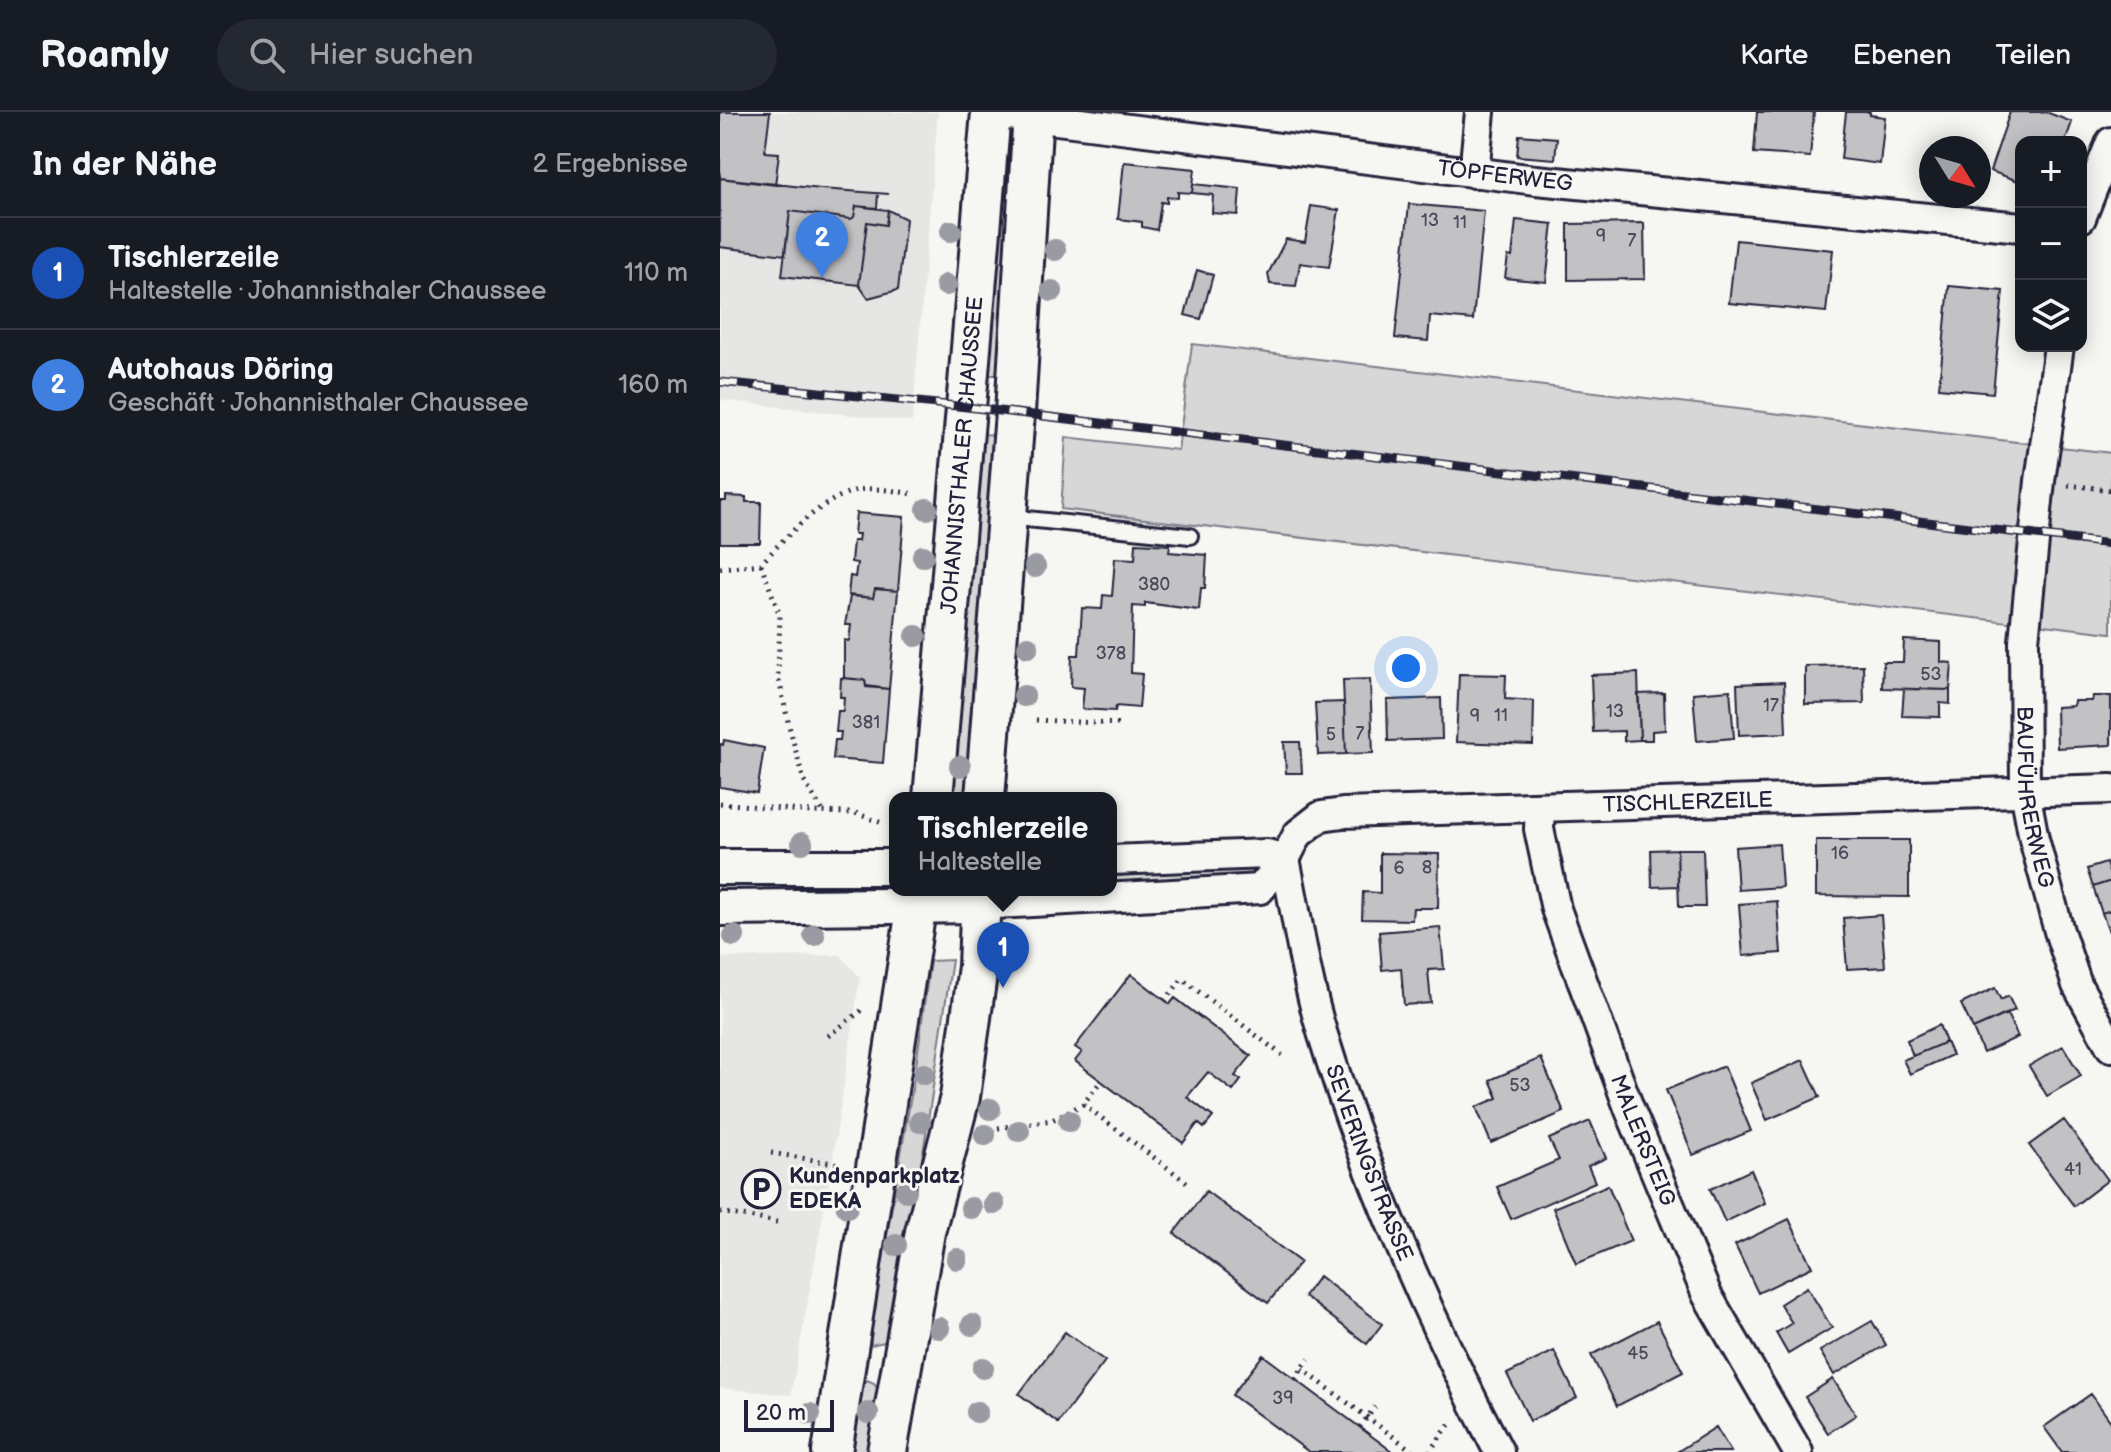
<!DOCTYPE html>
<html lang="de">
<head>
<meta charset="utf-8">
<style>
	body { margin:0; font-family:"Balsamiq Sans",sans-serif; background:#242831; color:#f1f3f6 }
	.controls { position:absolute; right:24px; top:24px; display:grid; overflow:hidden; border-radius:16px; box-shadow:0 4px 20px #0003 }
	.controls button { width:72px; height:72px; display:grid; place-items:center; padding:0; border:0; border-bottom:2px solid #363941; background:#171b24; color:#f1f3f6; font:40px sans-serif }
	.compass { position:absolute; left:1199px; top:24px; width:72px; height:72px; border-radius:50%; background:#171b24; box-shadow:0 4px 20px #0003; rotate:127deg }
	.scale { position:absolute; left:24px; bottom:20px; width:90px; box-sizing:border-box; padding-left:8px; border:4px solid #22223b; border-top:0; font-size:22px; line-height:28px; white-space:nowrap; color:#22223b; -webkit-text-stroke:6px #f6f6f2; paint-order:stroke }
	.you { position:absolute; left:686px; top:556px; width:28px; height:28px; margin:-20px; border:6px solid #fff; border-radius:50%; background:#1a73e8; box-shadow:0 0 0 12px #1a73e833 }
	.badge { display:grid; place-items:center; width:52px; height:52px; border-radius:50%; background:#7c3aed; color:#fff; font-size:26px; font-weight:700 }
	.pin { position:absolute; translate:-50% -66px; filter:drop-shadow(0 2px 4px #0008) }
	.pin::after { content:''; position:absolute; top:42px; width:28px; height:24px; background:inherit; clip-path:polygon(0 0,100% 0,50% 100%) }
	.popup { position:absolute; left:169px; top:680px; width:228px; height:104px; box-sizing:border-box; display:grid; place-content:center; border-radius:16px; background:#171b24; filter:drop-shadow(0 2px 6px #0005); font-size:26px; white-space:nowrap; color:#9ea1a6 }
	.popup b { font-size:30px; color:#f1f3f6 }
	.popup::after { content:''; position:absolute; left:50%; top:100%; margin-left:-16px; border:16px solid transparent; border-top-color:#171b24 }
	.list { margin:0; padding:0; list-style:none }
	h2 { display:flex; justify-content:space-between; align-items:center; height:104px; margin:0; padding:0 32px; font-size:34px }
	h2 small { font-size:26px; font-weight:400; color:#9ea1a6 }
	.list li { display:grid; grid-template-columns:52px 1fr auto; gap:24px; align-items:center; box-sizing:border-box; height:112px; padding:0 32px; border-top:2px solid #363941 }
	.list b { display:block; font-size:30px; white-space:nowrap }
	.list p { margin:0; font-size:26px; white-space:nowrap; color:#9ea1a6 }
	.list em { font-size:26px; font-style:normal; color:#9ea1a6 }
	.icon { flex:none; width:44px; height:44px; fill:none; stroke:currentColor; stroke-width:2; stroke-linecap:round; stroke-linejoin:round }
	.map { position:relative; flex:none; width:1391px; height:1340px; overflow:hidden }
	header { display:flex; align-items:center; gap:48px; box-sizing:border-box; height:112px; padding:0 40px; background:#171b24; border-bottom:2px solid #363941 }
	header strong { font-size:38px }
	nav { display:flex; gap:44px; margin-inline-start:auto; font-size:28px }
	.search { width:560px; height:72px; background:#242831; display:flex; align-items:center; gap:20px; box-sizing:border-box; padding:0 28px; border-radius:44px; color:#9ea1a6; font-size:30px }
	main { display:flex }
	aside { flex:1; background:#171b24 }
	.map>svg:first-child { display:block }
	.built { fill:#e6e6e4 }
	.green { fill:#d7d7d7; stroke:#7c7c89; stroke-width:2 }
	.building { fill:#c2c2c4; stroke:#22223b; stroke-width:2 }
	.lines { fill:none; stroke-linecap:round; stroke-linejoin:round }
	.service-casing { stroke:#22223b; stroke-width:20 }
	.minor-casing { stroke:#22223b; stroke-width:34 }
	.tertiary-casing { stroke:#22223b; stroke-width:40 }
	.secondary-casing { stroke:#22223b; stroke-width:44 }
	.path { stroke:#22223b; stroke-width:5; stroke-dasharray:2 6; stroke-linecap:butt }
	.service { stroke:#f6f6f2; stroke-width:14 }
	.minor { stroke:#f6f6f2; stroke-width:28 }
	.tertiary { stroke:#f6f6f2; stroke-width:34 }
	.secondary { stroke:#f6f6f2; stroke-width:38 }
	.rail-casing { stroke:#22223b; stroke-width:9 }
	.rail { stroke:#f6f6f2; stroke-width:6; stroke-dasharray:18; stroke-linecap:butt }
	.tree { fill:#9a9aa3 }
	.labels { text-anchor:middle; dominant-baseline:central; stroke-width:6; stroke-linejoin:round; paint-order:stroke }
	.number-label { font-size:18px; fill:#4a4a5d }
	.street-label { font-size:22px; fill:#22223b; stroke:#f6f6f2 }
	.poi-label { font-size:22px; font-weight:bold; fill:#22223b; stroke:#f6f6f2; text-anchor:start }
</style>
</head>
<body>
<header>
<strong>Roamly</strong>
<div class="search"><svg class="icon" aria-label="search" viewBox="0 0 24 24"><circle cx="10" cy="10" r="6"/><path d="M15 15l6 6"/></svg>Hier suchen</div>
<nav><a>Karte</a><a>Ebenen</a><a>Teilen</a></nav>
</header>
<main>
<aside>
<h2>In der Nähe<small>2 Ergebnisse</small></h2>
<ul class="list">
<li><span class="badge" style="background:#1a4fb4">1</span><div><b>Tischlerzeile</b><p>Haltestelle · Johannisthaler Chaussee</p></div><em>110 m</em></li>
<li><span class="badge" style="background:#3f7fe0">2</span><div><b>Autohaus Döring</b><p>Geschäft · Johannisthaler Chaussee</p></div><em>160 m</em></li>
</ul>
</aside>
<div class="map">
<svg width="1391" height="1340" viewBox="0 0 1391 1340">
	<rect width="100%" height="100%" fill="#f6f6f2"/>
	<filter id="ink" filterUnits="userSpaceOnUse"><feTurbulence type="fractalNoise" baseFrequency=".0125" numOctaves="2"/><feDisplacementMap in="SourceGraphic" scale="16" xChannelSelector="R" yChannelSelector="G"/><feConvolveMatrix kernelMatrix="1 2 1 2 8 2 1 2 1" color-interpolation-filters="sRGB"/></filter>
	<g filter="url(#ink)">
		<path class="built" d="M0,0H218L192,310L0,288Z
			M120,843L140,865L112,1051L71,1283L0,1276V846Z"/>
		<path class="green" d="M281,53L295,54L283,263H264Z
			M472,232L1313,332L1296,511L341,397L346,325L458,338Z
			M258,321L280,324L250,686H228Z
			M1340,335L1391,341V521L1315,512Z
			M545,756L549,762L391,775V764Z
			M138,766V778L0,779V768Z
			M232,848L204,1035L173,1219L164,1230L151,1233L150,1223L196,954L210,849Z
			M147,1268L154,1271L159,1278L152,1340H130L140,1276Z"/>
		<path class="building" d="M0,0H50L45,40L59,41L55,73L0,66Z
			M1037,0H1094L1090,45L1034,41Z
			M1126,0H1150V3L1165,5L1160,52L1121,47Z
			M1290,0H1326L1352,10L1345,30H1301V70L1270,59Z
			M799,23L837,26L835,47L797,44Z
			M404,50L475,57L472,81L458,80V86L447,85V91L441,90L437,118L422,115V110L398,107Z
			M0,66L101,77L169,82H158L157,96L136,94L134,105L131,107L70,99L65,143L0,135Z
			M473,72L520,77L518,103L492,101L493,83L472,81Z
			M689,92L764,99L753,208L710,204L708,229L675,226Z
			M136,94L168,98L166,113L147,110L139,173L62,164L70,99L131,107L134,105Z
			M591,94L619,98L609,155L580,151L576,174L550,172L548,162L566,127L585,130Z
			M168,98L186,107L178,178L148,186L139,173L147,110L166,113Z
			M796,108L833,112L826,170L785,166L788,144L792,145Z
			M924,111L925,167L848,168V112Z
			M1016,128L1113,138L1106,200L1009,191Z
			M477,158L493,163L481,207L465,203Z
			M1229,174L1283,179L1273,281L1219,276Z
			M6,384L26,385V390H41L40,431H0V389H6Z
			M136,401L184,405L178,479L155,477L153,486L128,483L130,464L135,465L137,451L131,450L133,429H138L139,422H134Z
			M416,431L450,433L449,440L487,443L485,476H481L479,498L425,491V495L413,494L411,561L422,562L419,596L396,594L395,599L362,597L364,576L351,575L352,543H359L362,496L382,497L383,483L392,484L395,446L415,447Z
			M155,477L178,479L169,577L146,574L145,568L124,566V528L129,529L131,513H125L130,484L153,486Z
			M1184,528L1221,530V550L1232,551L1230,578L1162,576L1163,550H1183Z
			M1143,553L1144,591L1085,592V554Z
			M918,561L920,628L904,629V619L873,620L871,563Z
			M739,562L786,563L785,587L814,589L813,633L736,630Z
			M121,566L145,568L146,575L169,577L163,651L113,647L115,628H120L121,620H116L118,599H123L124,585H120Z
			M650,567L653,641L626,642L623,568Z
			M1064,570L1066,621L1019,623L1017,572Z
			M1184,577L1230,578V592L1220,591V605L1182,604Z
			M1010,578L1014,626L977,629L973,581Z
			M944,581L945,618L932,619V628H920L918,582Z
			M1373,584H1391V633L1337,636L1336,595L1353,594L1354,589H1372Z
			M721,586L722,627L668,629L667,588Z
			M624,590L626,642L598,643L595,591Z
			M4,628L44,636L37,681L0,675V632L3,633Z
			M564,630H580L582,661H566Z
			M1096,728H1189V785L1096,784Z
			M1059,732L1062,775L1018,778L1015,735Z
			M957,737H983L985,795H959Z
			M957,737L958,774L932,775L931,738Z
			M660,741L719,742L718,796H693L692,808L642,807L643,780L660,781Z
			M1386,751L1389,760L1391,759V769L1373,775L1367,757Z
			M1391,769V798L1382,801L1373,775Z
			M1057,789L1061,841L1023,844L1019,792Z
			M1391,798V825L1382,801Z
			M1161,803L1165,855L1127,857L1123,806Z
			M720,815L724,857L708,858L711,891L684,893L681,856L662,858L659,820Z
			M411,862L450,892L455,886L531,944L515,964L521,968L513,979L488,960L467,985L493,1005L484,1016L478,1011L463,1031L355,949L362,940L355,935Z
			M1275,876L1281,888L1288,884L1295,898L1253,917L1241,892Z
			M1287,902L1298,925L1263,941L1253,917Z
			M1219,913L1226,930L1193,944L1187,928Z
			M1226,930L1232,943L1190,962L1183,948Z
			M1343,934L1361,964L1327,984L1309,954Z
			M821,946L844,1000L771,1031L756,995L778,986L770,968Z
			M1083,948L1100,985L1047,1008L1031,971Z
			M1004,954L1031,1019L973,1043L946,978Z
			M1344,1008L1388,1068L1354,1094L1309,1033Z
			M870,1009L886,1046L868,1054L875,1070L791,1107L777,1075L839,1048L829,1027Z
			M1031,1058L1045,1091L1005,1110L990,1077Z
			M888,1073L911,1129L856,1152L833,1096Z
			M486,1079L580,1150L548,1191L454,1121Z
			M1069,1107L1092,1155L1038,1181L1015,1133Z
			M599,1164L662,1212L647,1232L584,1184Z
			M1087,1175L1112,1216L1068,1242L1056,1221L1072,1211L1060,1192Z
			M937,1209L963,1260L897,1294L871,1243Z
			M1152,1209L1166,1233L1114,1263L1100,1239Z
			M345,1220L385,1249L338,1311L299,1282Z
			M834,1239L857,1286L810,1309L787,1262Z
			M543,1243L575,1267L673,1340H589L512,1283Z
			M1113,1267L1136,1303L1108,1321L1085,1285Z
			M1371,1282L1391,1310V1340H1342L1324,1315Z
			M996,1315L1011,1340H957Z"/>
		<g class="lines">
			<g class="service-casing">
				<path id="service" d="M288,405L470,424"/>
			</g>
			<g class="minor-casing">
				<g id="minor">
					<path id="s1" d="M271,2L313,5L816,68L1301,115"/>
					<path d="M754,61L760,0"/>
					<path d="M1361,106L1391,30"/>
					<path id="s2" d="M1339,234L1320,369L1304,529L1305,679L1314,727L1339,819L1357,873L1391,935"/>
					<path id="s3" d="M820,696L819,717L836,797L909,996L987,1183L1078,1340"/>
					<path id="s4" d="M565,747C577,804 585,864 602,920C646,1064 709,1207 779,1340"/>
					<path d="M391,748L547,742L565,747"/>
					<path id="s5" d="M260,793L540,777L565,747L578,722L601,704L623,701L1391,677"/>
				</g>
			</g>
			<g class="tertiary-casing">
				<path id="tertiary" d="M0,755H175
					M0,796L260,793"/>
			</g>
			<g class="secondary-casing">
				<g id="secondary">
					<path id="s6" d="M213,686L271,0"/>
					<path d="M265,686L295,301L313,0"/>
					<path d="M112,1340L199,778"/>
					<path d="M167,1340L205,1120L240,985L258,855L261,778"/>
				</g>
			</g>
			<path class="path" d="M1348,373L1391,378
				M41,452L60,504L58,563L69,614L84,669L104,701
				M0,456L41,452C65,425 107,380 145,377C161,376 179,380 195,382
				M316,608L399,612
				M0,691L91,700L135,701L162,711
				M445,889L462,867L562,943
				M108,924L145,896
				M363,992L469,1072
				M278,1016L332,1008L363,992L381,969
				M51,1041L119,1052
				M0,1100L57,1110
				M582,1257L694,1340
				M575,1267L589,1247
				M640,1315L655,1295
				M709,1340L732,1309"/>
			<use href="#service" class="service"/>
			<use href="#minor" class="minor"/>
			<use href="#tertiary" class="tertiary"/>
			<use href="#secondary" class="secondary"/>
			<g class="rail-casing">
				<path id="rail" d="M0,270L247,295L1391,432"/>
			</g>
			<use href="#rail" class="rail"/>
		</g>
		<g class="tree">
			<circle cx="231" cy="119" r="11"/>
			<circle cx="335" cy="138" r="11"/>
			<circle cx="226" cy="173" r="11"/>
			<circle cx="332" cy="179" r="11"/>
			<circle cx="207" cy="397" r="11"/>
			<circle cx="203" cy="444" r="11"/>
			<circle cx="315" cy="455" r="11"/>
			<circle cx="196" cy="524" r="11"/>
			<circle cx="308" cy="535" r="11"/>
			<circle cx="304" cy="584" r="11"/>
			<circle cx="240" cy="654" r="11"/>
			<circle cx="82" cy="731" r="11"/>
			<circle cx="94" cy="823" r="11"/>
			<circle cx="14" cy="824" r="11"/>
			<circle cx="204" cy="962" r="11"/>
			<circle cx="270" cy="997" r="11"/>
			<circle cx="349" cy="1009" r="11"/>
			<circle cx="200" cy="1010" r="11"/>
			<circle cx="299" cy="1019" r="11"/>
			<circle cx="265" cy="1023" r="11"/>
			<circle cx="186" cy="1079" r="11"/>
			<circle cx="274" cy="1092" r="11"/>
			<circle cx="127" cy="1095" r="11"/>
			<circle cx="251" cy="1096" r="11"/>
			<circle cx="176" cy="1133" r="11"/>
			<circle cx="237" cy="1147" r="11"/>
			<circle cx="252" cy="1213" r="11"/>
			<circle cx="219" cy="1216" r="11"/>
			<circle cx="263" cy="1256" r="11"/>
			<circle cx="257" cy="1300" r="11"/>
			<circle cx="148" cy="1301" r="11"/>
			<circle cx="90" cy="1302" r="11"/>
		</g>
	</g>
	<defs>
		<g id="parking-ring" transform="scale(2)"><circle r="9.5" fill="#f6f6f2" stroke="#22223b" stroke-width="1.5"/><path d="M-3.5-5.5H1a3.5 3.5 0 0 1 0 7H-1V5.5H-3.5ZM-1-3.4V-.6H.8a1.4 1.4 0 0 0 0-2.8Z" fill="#22223b"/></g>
	</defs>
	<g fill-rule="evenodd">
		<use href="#parking-ring" x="41" y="1077"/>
	</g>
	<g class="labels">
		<g class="number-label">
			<text x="710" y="108">13</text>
			<text x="740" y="110">11</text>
			<text x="881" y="124">9</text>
			<text x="912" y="128">7</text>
			<text x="434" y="472">380</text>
			<text x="391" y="541">378</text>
			<text x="1211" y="562">53</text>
			<text x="1051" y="593">17</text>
			<text x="895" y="599">13</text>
			<text x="781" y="603">11</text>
			<text x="755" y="604">9</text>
			<text x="146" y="610">381</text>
			<text x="640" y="621">7</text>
			<text x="611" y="622">5</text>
			<text x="1120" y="741">16</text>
			<text x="707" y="755">8</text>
			<text x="679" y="756">6</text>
			<text x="800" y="973">53</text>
			<text x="1353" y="1057">41</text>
			<text x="918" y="1241">45</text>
			<text x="563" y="1286">39</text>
		</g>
		<g class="street-label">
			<text stroke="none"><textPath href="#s1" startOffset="518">TÖPFERWEG</textPath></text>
			<text stroke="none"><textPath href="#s6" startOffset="344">JOHANNISTHALER CHAUSSEE</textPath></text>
			<text stroke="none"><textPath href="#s2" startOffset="454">BAUFÜHRERWEG</textPath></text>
			<text stroke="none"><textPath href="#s5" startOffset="744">TISCHLERZEILE</textPath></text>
			<text stroke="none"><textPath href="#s3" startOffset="350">MALERSTEIG</textPath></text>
			<text stroke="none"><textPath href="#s4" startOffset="316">SEVERINGSTRASSE</textPath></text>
		</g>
		<g class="poi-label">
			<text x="69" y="1064">Kundenparkplatz<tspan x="69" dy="25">EDEKA</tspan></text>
		</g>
	</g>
</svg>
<div class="controls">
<button>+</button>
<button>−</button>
<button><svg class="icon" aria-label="layers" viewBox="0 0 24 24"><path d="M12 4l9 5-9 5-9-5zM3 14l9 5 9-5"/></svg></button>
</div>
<svg class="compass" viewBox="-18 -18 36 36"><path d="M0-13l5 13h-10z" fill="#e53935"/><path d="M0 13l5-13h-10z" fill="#9ea1a6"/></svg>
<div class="scale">20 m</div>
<div class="you"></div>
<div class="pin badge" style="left:283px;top:876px;background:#1a4fb4">1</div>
<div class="popup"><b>Tischlerzeile</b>Haltestelle</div>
<div class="pin badge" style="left:102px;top:166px;background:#3f7fe0">2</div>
</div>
</main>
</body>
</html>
